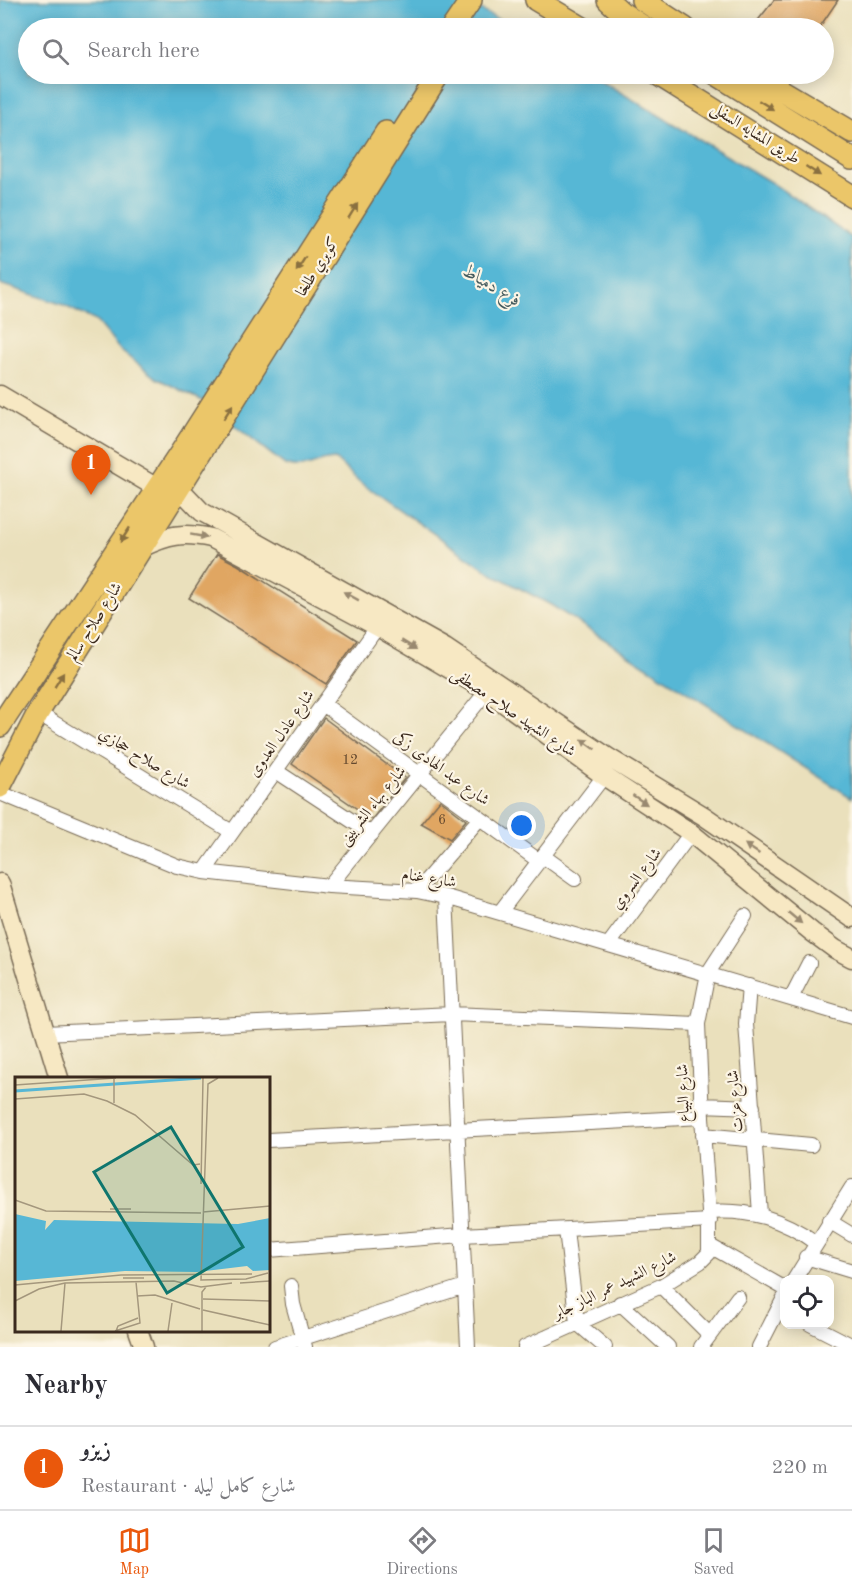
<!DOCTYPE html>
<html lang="en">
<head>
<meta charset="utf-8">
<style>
	body { margin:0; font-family:"Old Standard TT",Amiri,serif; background:#f2f2f3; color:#2b2b33 }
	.controls { position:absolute; right:18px; bottom:18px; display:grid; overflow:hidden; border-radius:12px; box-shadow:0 3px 15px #0003 }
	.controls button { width:54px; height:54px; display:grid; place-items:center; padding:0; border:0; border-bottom:2px solid #e1e1e2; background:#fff; color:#2b2b33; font:30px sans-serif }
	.you { position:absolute; left:522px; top:826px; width:21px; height:21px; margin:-15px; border:4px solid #fff; border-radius:50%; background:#1a73e8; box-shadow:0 0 0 9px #1a73e833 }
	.badge { display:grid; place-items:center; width:39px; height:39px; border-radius:50%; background:#ea580c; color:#fff; font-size:20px; font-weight:700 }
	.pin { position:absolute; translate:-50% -50px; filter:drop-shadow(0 2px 3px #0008) }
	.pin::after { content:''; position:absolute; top:32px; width:21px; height:18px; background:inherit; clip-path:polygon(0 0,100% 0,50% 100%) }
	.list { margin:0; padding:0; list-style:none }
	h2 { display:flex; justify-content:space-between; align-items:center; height:78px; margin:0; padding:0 24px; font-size:26px }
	h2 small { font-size:20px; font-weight:400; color:#7c7c81 }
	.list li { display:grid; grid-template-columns:39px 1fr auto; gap:18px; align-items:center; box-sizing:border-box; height:84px; padding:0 24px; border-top:2px solid #e1e1e2 }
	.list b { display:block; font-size:22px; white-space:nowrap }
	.list p { margin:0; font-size:20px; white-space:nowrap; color:#7c7c81 }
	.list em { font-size:20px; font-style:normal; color:#7c7c81 }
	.icon { flex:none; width:33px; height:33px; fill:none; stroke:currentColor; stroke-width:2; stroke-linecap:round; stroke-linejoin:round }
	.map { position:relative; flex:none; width:852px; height:1347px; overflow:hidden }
	.search { position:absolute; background:#fff; box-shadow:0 3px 15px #0003; left:18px; right:18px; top:18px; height:66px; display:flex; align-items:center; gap:15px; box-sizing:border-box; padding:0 21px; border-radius:33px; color:#7c7c81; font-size:22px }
	.sheet { height:162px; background:#fff }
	nav { display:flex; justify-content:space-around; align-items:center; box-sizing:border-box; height:84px; border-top:2px solid #e1e1e2; background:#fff; font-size:16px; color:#7c7c81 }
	nav a { display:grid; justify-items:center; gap:3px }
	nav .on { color:#ea580c }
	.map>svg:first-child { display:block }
	.water { fill:#57b7d5; stroke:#49707a; stroke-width:1.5 }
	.building { fill:#e0a662 }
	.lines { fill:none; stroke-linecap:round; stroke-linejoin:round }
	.street-casing { stroke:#786a55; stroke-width:16 }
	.secondary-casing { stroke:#786a55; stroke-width:21 }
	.primary-casing { stroke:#786a55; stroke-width:24 }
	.street { stroke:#fff; stroke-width:14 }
	.secondary { stroke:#f7e8c3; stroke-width:18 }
	.primary { stroke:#ebc669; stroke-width:21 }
	.oneway { fill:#8a7040 }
	.oneway2 { fill:#998970 }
	.labels { text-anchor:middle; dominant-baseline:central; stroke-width:4.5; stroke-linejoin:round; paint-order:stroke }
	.number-label { font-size:14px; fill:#64492f }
	.street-label { font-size:16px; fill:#3b2a1e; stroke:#fcf5e5 }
	.water-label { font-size:18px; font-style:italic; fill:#455b5e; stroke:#fcf5e5 }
	.inset-river { fill:none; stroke:#57b7d5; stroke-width:3 }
	.inset-road { fill:none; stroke:#a4977d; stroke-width:1.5 }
	.view { fill:#0f766e; fill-opacity:0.15; stroke:#0f766e; stroke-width:3 }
	.inset-edge { fill:none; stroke:#3b2a1e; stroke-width:3 }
</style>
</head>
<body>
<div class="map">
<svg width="852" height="1347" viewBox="0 0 852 1347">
	<rect width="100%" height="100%" fill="#fcf5e5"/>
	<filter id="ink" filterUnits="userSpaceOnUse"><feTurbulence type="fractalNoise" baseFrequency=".0167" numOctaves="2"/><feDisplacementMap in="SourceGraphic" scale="12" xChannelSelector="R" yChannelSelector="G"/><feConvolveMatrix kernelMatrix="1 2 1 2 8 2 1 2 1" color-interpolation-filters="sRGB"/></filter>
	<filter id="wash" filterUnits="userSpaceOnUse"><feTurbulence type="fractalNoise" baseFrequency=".008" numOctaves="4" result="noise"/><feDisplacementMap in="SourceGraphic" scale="24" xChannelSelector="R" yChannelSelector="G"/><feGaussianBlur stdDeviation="1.35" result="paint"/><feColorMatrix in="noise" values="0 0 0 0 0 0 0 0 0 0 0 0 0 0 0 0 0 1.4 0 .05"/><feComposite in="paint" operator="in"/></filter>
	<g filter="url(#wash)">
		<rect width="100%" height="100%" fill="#eae0bc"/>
		<path class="water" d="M0,0H461L515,28H28V74H590L772,183L852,238V798L551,605L489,572L361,483L335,459C313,460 308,472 285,465L203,401L156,378L135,362L121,351L96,321L61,304L0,284Z"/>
		<g id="blocks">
			<path class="building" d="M774,0H838L819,28H752Z
				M217,554L238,565L357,640L326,684L189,598Z
				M324,718L405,778L372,819L292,764Z
				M440,800L466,820L450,839L421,823Z"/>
		</g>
	</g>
	<g filter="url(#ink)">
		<use href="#blocks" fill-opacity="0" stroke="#786a55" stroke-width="1.5"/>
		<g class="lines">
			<g class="street-casing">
				<path id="street" d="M323,704L539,861
					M38,713L232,832
					M276,771L372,834
					M0,793L177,866L204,872L329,886L417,891L446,897L852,1017
					M543,856L575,879
					M204,872L383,619
					M329,886L487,691
					M417,891L480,818
					M446,897L468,1347
					M500,912L604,776
					M609,944L691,833
					M749,986L746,1024L760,1214
					M791,998L809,963
					M45,1033L452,1014L698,1024
					M701,1105L753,1107
					M703,1135L811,1145
					M268,1140L702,1117
					M709,1212C750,1209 783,1219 816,1243
					M829,1221L852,1235
					M566,1230L577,1323L605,1347
					M710,1246L784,1288
					M268,1250L463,1235L710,1221
					M806,1257L852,1271
					M794,1280L852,1187
					M291,1286L293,1304L305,1347
					M661,1286L710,1335
					M620,1303L668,1347
					M810,1324L851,1345
					M275,1347L465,1286
					M525,1347L661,1286L700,1262L709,1253V1212L702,1117L698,1024L708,973L745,916
					M701,1347L738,1297
					M759,1347L784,1298"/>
			</g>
			<g class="secondary-casing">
				<path id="secondary" d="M0,395L157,488
					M180,489L202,512L215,519L445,648L609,758L704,816L852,918
					M143,547C168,535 183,532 211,538L378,627L487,691L604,776L691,833L812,932L835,949L852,958
					M0,883L59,1078
					M138,1330L144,1347"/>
			</g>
			<g class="primary-casing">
				<path id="primary" d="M536,0L583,28
					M608,0L621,12L646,28
					M642,0L685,28
					M452,28L471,0
					M657,74L852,196
					M716,74L852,159
					M754,74L852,132
					M0,726L181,452L386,132
					M0,787L38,713L439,74"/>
			</g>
			<use href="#street" class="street"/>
			<use href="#secondary" class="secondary"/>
			<use href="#primary" class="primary"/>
		</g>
		<defs><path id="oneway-solid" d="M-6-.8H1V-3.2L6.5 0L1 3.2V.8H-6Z" transform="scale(1.5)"/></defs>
		<g class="oneway">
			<use href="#oneway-solid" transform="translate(766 105) rotate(32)"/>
			<use href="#oneway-solid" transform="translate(813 171) rotate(33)"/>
			<use href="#oneway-solid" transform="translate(353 211) rotate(-58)"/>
			<use href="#oneway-solid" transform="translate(301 264) rotate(123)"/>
			<use href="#oneway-solid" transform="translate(228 412) rotate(-58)"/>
			<use href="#oneway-solid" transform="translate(125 535) rotate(123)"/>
			<use href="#oneway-solid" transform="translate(59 680) rotate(-58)"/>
		</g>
		<g class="oneway2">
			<use href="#oneway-solid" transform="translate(199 536) rotate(10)"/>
			<use href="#oneway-solid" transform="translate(351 596) rotate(-151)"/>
			<use href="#oneway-solid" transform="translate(409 645) rotate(31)"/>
			<use href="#oneway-solid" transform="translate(588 744) rotate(-145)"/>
			<use href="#oneway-solid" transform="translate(640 800) rotate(33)"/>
			<use href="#oneway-solid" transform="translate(752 849) rotate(-146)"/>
			<use href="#oneway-solid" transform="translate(795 918) rotate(40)"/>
		</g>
	</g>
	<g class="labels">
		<g class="number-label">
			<text x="350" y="760">12</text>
			<text x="442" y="820">6</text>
		</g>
		<g class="street-label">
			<text transform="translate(755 134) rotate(32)">طريق المشايه السفلى</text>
			<text transform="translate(318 267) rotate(-58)">كوبري طلخا</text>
			<text transform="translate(95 622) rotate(-58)">شارع صلاح سالم</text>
			<text transform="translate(513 713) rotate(34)">شارع الشهيد صلاح مصطفى</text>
			<text transform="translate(282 734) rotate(-55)">شارع عادل العدوى</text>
			<text transform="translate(144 759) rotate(31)">شارع صلاح حجازي</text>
			<text transform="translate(441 769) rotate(36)">شارع عبد الهادى زكى</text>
			<text transform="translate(373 806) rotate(-51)">شارع بهاء الشربينى</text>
			<text transform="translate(429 879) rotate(9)">شارع غنام</text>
			<text transform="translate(637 879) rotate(-53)">شارع السروي</text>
			<text transform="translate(684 1093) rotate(-92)">شارع البياع</text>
			<text transform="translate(736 1101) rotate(-95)">شارع عزت</text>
			<text transform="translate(615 1286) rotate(-26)">شارع الشهيد عمر الباز جابر</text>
		</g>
		<g class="water-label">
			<text transform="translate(492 286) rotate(31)">فرع دمياط</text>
		</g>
	</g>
	<g transform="translate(15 1077)">
		<rect width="255" height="255" fill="#eae0bc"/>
		<path d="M0,137L31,144L30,153L39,143L223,147L255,141V193L238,194L232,189L182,195L110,194L0,204Z" fill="#57b7d5"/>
		<path class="inset-river" d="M0,14L186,1"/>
		<path class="inset-road" d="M203,1L193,7L186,203L231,202L253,196M0,8L101,1M0,22L69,17L92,24L120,38L178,88L185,87M99,26V1M186,107L188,1M0,123L31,134L186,136M95,132H116M188,135L255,129M108,201H129M225,206L255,204M0,208L106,198L237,197M122,219L140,218L185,232M188,222L255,224M0,224L24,212L50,206L159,204L186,210L217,206M188,233L255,248M46,254L50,206M100,254L125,246L121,205M101,254L103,249L123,241M153,254L157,226M187,254V215L191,210"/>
		<path class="view" d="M156,50L228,170L152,216L79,95Z"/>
		<rect width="255" height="255" class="inset-edge"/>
	</g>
</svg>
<div class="controls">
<button><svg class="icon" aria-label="locate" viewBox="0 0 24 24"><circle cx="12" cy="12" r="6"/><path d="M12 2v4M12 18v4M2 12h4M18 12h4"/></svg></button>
</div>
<div class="you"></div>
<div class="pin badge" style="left:91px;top:495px">1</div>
<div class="search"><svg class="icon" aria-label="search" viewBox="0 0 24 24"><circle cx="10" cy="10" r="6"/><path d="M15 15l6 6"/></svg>Search here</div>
</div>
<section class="sheet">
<h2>Nearby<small></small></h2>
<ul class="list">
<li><span class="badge">1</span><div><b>زيزو</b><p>Restaurant · شارع كامل ليله</p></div><em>220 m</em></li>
</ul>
</section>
<nav>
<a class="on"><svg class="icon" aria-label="map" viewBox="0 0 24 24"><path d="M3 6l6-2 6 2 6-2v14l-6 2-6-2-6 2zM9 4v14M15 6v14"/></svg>Map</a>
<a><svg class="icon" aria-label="directions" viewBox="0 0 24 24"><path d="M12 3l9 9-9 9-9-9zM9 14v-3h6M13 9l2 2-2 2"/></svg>Directions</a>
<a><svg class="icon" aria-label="saved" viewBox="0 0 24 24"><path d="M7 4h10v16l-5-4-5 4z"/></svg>Saved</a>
</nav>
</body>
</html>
